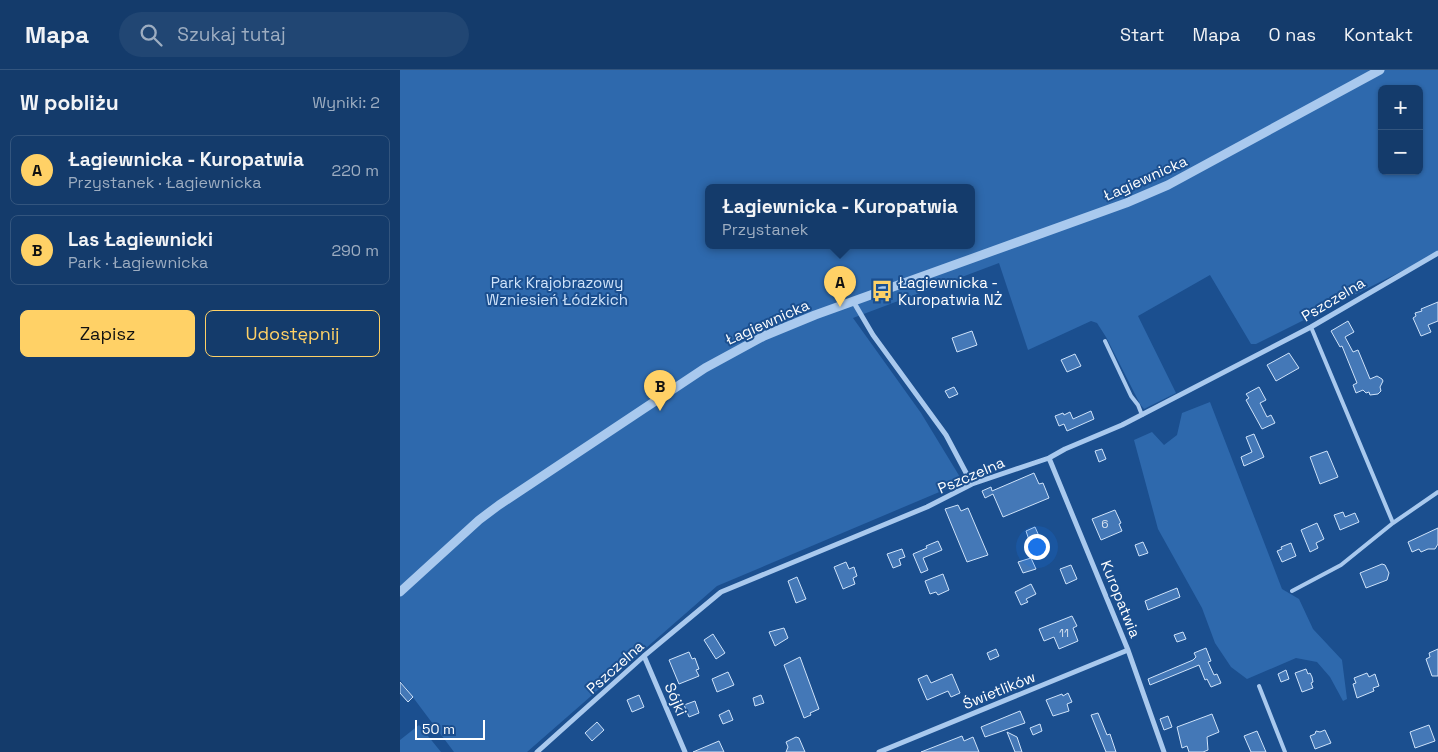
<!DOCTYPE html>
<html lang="pl">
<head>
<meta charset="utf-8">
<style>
	body { margin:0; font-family:"Space Grotesk",sans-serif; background:#214673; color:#f1f3f6 }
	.controls { position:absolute; right:15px; top:15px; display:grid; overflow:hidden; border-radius:8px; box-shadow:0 1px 4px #0004 }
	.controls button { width:45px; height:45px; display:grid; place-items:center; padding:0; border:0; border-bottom:1px solid #33557e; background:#143b6b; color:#f1f3f6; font:25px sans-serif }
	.scale { position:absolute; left:15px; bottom:12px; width:70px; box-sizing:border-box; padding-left:5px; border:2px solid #fff; border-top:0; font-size:14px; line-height:18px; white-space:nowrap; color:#fff; -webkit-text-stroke:4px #1b4f8f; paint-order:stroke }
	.you { position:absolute; left:636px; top:476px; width:18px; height:18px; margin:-12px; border:4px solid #fff; border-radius:50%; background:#1a73e8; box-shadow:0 0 0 8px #1a73e833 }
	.badge { display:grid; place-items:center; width:32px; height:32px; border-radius:50%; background:#ffd166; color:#111; font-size:16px; font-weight:700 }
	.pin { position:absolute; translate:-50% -41px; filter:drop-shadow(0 1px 2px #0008) }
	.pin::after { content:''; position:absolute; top:26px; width:18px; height:15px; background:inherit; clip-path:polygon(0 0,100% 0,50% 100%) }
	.popup { position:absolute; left:305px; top:114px; width:270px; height:65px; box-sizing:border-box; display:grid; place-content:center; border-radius:8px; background:#143b6b; filter:drop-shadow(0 1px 4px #0005); font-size:16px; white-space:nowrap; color:#9dadc1 }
	.popup b { font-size:19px; color:#f1f3f6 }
	.popup::after { content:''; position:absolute; left:50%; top:100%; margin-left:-10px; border:10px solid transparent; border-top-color:#143b6b }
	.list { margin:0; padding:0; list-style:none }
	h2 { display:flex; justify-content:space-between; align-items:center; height:65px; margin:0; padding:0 20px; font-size:21px }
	h2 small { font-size:16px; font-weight:400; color:#9dadc1 }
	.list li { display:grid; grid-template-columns:32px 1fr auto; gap:15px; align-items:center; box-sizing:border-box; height:70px; margin:0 10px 10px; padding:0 10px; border:1px solid #33557e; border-radius:8px }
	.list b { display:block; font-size:19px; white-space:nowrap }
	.list p { margin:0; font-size:16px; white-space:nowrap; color:#9dadc1 }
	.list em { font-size:16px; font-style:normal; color:#9dadc1 }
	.actions { display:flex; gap:10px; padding:15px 20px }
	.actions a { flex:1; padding:11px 0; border:1px solid #ffd166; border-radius:8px; text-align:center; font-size:18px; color:#ffd166 }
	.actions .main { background:#ffd166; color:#111 }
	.icon { flex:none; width:28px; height:28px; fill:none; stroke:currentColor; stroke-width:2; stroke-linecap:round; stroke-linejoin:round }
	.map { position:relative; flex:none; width:1038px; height:682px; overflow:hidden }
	header { display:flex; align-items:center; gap:30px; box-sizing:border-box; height:70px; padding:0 25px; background:#143b6b; border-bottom:1px solid #33557e }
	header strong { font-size:24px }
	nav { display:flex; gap:28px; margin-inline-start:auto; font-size:18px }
	.search { width:350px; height:45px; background:#214673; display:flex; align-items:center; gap:12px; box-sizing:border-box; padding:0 18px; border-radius:28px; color:#9dadc1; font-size:19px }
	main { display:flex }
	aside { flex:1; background:#143b6b }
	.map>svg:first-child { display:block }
	.green { fill:#2e69ad; fill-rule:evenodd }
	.building { fill:#4478b7; stroke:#cfe3fa }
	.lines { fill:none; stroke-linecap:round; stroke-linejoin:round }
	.service { stroke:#a9c9ee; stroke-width:4 }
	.minor { stroke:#a9c9ee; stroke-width:5 }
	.tertiary { stroke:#a9c9ee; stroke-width:9 }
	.labels { text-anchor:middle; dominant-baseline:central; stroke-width:4; stroke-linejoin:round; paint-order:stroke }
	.number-label { font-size:12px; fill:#d0dded }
	.street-label { font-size:15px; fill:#fff; stroke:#1b4f8f }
	.park-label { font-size:15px; fill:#cfe3fa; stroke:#1b4f8f }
	.poi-label { font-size:15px; fill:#fff; stroke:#1b4f8f; text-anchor:start }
</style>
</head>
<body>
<header>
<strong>Mapa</strong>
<div class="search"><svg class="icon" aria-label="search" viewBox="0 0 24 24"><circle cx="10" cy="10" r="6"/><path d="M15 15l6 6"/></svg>Szukaj tutaj</div>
<nav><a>Start</a><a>Mapa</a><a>O nas</a><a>Kontakt</a></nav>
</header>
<main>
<aside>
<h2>W pobliżu<small>Wyniki: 2</small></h2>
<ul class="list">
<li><span class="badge">A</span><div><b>Łagiewnicka - Kuropatwia</b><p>Przystanek · Łagiewnicka</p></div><em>220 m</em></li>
<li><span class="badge">B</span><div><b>Las Łagiewnicki</b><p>Park · Łagiewnicka</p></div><em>290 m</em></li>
</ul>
<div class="actions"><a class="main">Zapisz</a><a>Udostępnij</a></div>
</aside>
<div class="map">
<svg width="1038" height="682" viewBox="0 0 1038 682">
	<rect width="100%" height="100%" fill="#1b4f8f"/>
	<path class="green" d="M0,0H1038V183L856,274H851L810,205L738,246L776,323L744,339L740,334L706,267L697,253L691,251L628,280L599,193L453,248L521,343L563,412L317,516L127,682H54L0,610ZM982,19H1019V101H982ZM309,118H571V176H309Z
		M810,332L882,519L899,529L913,559L942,590L947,629L943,631L930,607L917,592L896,588L847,609L831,597L815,573L802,538L758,459L734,370L752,362L764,375L777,365L782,343Z
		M19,655L41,682H0V670Z"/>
	<path class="building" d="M1038,232V251L1028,255L1031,262L1021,266L1013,248L1016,246L1015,243L1022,241L1021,239Z
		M948,251L954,262L945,267L953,282L958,280L970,309L977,306L982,309L983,311L980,317L981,321L978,324L970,325L969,322L966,323L963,320L956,323L953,315L957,313L942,276L940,277L931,261Z
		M572,261L577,275L557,282L552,268Z
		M889,283L899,298L876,311L867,295Z
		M675,284L681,296L667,302L661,290Z
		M554,317L558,324L549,328L545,321Z
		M859,317L866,330L860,333L867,347L871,345L875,353L862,359L846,330L849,328L846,324Z
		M691,341L694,349L667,361L664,354L659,356L655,346L663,343L664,345L670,342L673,349Z
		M854,364L864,387L844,396L841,387L852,382L846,367Z
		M702,379L706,389L699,392L695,381Z
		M927,381L938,407L920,414L910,387Z
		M634,403L639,414L643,413L649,428L603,447L593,424L585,428L582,421L591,417L592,421Z
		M558,435L561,441L568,438L588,485L567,492L545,439Z
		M715,440L721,453L719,454L722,461L701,470L692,449Z
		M943,442L945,447L955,443L959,452L940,460L934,445Z
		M917,453L924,469L916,473L918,478L910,482L901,460Z
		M635,457L639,466L629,470L626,461Z
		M1038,458V474L1035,479H1028L1021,482L1019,479L1012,482L1008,472Z
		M538,471L542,480L523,488L528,500L521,503L513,484L527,478L526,476Z
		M743,472L748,483L739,486L735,475Z
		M891,473L896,486L882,492L877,481L882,479L881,477Z
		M502,479L505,487L499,489L501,495L493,498L487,484Z
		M631,488L636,499L623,503L618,492Z
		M446,492L449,499L454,497L457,506L453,508L455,514L443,519L434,497Z
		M982,494L985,495L989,503L987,510L966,518L960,503Z
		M671,495L677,509L666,514L660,499Z
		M543,504L549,520L538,525L536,522L530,524L525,511Z
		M397,507L406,529L396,533L388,511Z
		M631,514L636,524L626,529L628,532L621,535L615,522Z
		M777,518L780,527L748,540L745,531Z
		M672,546L677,556L673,558L678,571L659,579L654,567L644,571L639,559Z
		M384,558L388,568L375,576L369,562Z
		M783,562L786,569L777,572L774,565Z
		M313,564L325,583L316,589L304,570Z
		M806,578L811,591L808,592L814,605L817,604L821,613L811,617L807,609L805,610L799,595L750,615L748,609L793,590L796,587L794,583Z
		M596,579L599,586L590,590L587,583Z
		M1038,579V606H1032L1026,589L1030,587L1029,583Z
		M289,582L292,589L295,588L299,599L296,600L299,606L279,614L269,590Z
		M400,587L419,639L410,643L411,645L404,648L384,595Z
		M906,599L908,604L910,603L912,607L913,612L911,613L913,618L902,622L895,603Z
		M886,600L889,609L881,612L878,604Z
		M328,602L334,615L317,622L312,609Z
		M967,603L969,607L975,604L979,616L973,618L974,621L957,628L953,614L956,613L954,608Z
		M552,604L560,623L551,627L548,621L527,630L518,609L527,605L531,613Z
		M0,612L13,627L8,632L0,623Z
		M668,623L672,632L667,634L669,641L653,646L646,630L662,624L663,626Z
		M239,625L244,637L232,642L227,630Z
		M361,625L364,633L355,636L353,628Z
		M295,631L299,643L289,647L284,635Z
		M329,640L333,650L323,654L319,645Z
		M620,641L625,653L585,667L581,657Z
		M698,643L707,665L710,664L716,682H706L691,645Z
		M812,644L819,662L807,667L808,680L803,682H789L787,676L782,678L777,657Z
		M768,646L772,657L764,660L760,649Z
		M197,652L204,660L192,671L185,663Z
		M640,654L642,661L633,665L630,658Z
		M1029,655L1035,671L1015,678L1010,662Z
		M925,660L931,673L915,679L910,666L915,664L916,661L920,662Z
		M857,661L866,682H851L844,666Z
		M607,662L617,667L622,682H615Z
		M562,666L564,671L573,667L579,682H521Z
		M396,667L399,668L405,682H386L388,677L386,672Z
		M319,671L324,682H293Z"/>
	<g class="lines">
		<path class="service" d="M911,257L993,453L1038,422
			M705,271L731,326L738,335L742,345
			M892,521L941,495L993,453
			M859,616L885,682"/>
		<path class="minor" d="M453,231L473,265L546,365L572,414
			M649,388L728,580L764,682
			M244,586L285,682
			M137,682L244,586L321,522L527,437L572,414L649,388L665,379L722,355L911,257L1038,183
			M479,682L728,580"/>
		<path class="tertiary" d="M0,522L79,450L99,435L305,298L364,266L415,245L726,133L768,115L980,0"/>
	</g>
	<defs>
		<g id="bus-bare" transform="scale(1.725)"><path d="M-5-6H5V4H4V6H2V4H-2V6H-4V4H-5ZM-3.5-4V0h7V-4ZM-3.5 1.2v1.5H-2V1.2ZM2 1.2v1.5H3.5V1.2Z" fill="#ffd166" stroke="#1b4f8f" stroke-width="2.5" paint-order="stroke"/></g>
	</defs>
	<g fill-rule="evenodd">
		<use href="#bus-bare" x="482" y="221"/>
	</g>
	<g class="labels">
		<g class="number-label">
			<text x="705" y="454">6</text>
			<text x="664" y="563">11</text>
		</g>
		<g class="street-label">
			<text transform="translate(745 108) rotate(-24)">Łagiewnicka</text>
			<text transform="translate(933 229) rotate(-31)">Pszczelna</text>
			<text transform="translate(367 252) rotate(-24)">Łagiewnicka</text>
			<text transform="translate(571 405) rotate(-23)">Pszczelna</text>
			<text transform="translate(721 529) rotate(68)">Kuropatwia</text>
			<text transform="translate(215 597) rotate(-42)">Pszczelna</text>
			<text transform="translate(599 620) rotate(-22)">Świetlików</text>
			<text transform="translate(276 629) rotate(67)">Sójki</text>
		</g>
		<g class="park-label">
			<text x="157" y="212">Park Krajobrazowy<tspan x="157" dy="17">Wzniesień Łódzkich</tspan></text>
		</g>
		<g class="poi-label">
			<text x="498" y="212">Łagiewnicka -<tspan x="498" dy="17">Kuropatwia NŻ</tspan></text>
		</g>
	</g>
</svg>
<div class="controls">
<button>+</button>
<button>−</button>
</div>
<div class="scale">50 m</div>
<div class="you"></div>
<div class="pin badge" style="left:440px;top:237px">A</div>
<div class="popup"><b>Łagiewnicka - Kuropatwia</b>Przystanek</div>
<div class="pin badge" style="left:260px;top:341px">B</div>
</div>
</main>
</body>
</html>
